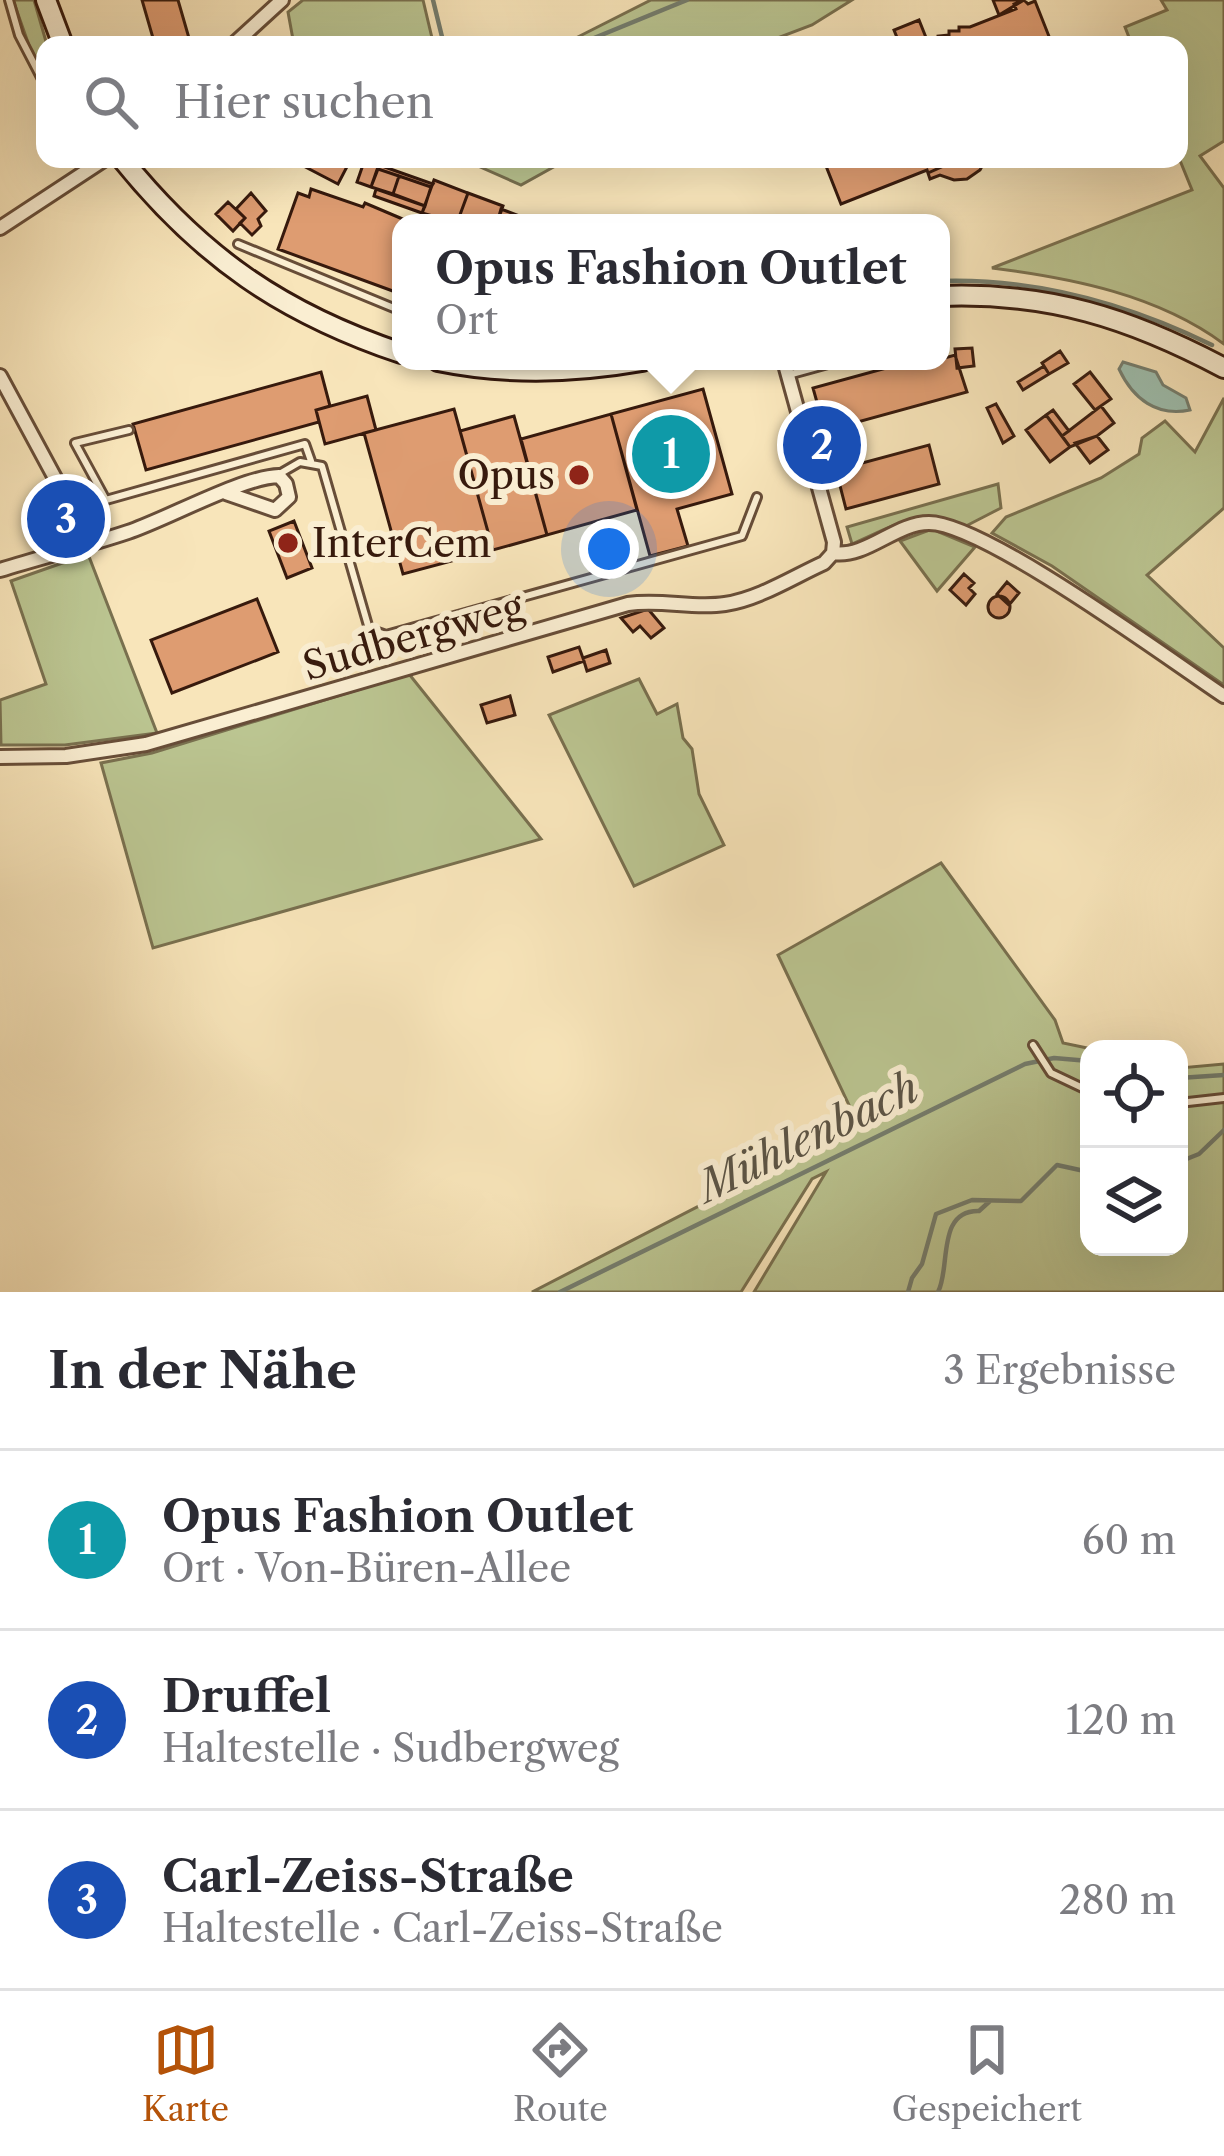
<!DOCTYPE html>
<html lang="de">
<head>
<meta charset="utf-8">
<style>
	body { margin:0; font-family:"Libre Caslon Text",serif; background:#f7f7f7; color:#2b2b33 }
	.controls { position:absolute; right:36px; bottom:36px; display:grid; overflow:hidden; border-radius:24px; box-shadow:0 12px 48px #0002 }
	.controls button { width:108px; height:108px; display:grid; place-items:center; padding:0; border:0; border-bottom:3px solid #e1e1e2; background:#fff; color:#2b2b33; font:60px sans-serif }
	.you { position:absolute; left:609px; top:549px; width:42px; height:42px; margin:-30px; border:9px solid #fff; border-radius:50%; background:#1a73e8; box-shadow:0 0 0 18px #1a73e833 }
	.badge { display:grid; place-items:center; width:78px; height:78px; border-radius:50%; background:#b45309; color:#fff; font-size:39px; font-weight:700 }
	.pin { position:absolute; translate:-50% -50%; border:6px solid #fff; box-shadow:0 3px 12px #0006 }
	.popup { position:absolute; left:392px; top:214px; width:558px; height:156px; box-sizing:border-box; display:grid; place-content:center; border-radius:24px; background:#fff; filter:drop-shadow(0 3px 9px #0005); font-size:39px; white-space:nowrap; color:#7c7c81 }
	.popup b { font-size:45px; color:#2b2b33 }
	.popup::after { content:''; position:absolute; left:50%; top:100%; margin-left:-24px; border:24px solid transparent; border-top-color:#fff }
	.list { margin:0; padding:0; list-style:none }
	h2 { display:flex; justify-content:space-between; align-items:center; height:156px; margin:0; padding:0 48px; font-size:51px }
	h2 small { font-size:39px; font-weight:400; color:#7c7c81 }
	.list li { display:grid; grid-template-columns:78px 1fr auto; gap:36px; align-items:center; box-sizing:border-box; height:180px; padding:0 48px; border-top:3px solid #e1e1e2 }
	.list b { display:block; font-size:45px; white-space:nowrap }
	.list p { margin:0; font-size:39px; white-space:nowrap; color:#7c7c81 }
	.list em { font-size:39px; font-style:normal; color:#7c7c81 }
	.icon { flex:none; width:66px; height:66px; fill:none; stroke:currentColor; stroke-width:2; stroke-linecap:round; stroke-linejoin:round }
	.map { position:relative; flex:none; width:1224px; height:1292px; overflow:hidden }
	.search { position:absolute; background:#fff; box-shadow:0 12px 48px #0002; left:36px; right:36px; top:36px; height:132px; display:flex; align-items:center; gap:30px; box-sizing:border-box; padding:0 42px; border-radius:24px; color:#7c7c81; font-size:45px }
	.sheet { height:696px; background:#fff }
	nav { display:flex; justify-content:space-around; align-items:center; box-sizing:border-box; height:168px; border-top:3px solid #e1e1e2; background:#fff; font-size:33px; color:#7c7c81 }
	nav a { display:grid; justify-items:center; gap:6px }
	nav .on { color:#b45309 }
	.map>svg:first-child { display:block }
	.green { fill:#bbc591; stroke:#79704f; stroke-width:3 }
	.water { fill:#9dbfaf; stroke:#747d6e; stroke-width:3 }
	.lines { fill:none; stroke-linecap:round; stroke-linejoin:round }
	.stream { stroke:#747d6e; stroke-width:4.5 }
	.building { fill:#de9c71; stroke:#371a0d; stroke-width:3 }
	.lane-casing { stroke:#674d38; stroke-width:12 }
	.street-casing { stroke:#674d38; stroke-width:18 }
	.secondary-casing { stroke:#371a0d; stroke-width:24 }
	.lane { stroke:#faeed2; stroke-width:6 }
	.street { stroke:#faeed2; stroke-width:12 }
	.secondary { stroke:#faeed2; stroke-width:18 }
	.poi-dot { fill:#8f2418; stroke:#faeed2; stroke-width:4.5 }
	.labels { text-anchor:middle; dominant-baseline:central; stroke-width:12; stroke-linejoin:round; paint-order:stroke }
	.poi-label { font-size:39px; fill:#371a0d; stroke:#faeed2; text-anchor:end }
	.street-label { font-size:39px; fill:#371a0d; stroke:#faeed2 }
	.water-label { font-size:42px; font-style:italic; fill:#5b5446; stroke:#faeed2 }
</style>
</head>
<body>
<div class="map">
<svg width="1224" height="1292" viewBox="0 0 1224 1292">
	<rect width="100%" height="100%" fill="#f8e5ba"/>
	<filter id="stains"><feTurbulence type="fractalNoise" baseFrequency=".00167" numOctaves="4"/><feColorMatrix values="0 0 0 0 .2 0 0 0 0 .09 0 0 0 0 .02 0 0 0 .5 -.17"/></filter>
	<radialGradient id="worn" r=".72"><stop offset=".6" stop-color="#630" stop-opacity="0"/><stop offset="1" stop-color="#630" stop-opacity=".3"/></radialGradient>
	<path class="green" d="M13,0H34L47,45L44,77L31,51Z
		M303,0H423L432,38L425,45H294L288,12Z
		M651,0H852L812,25L759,45H562Z
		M1161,0H1224V141L1200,156L1224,188V344C1158,295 1072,278 992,268L1192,190L1179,158V45H1132L1125,27L1167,10Z
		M462,159H568L521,185Z
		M1224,398V508L1147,575L1224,648V685L1052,566L992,533L1006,517L1101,478L1139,454L1142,438L1165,421L1195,452Z
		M998,484L1001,508L966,526C913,510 900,523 852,544L847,527Z
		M932,529L975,547L937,591L900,541Z
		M88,554L157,733L65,745H1L0,700L46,684L11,581Z
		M409,674L541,839L153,948L101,763L152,753Z
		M639,679L657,714L677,704L683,738L692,749L699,794L724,845L634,886L549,715Z
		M941,863L1055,1020L1063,1043L1092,1049L1089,1247H1179V1068L1224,1064V1292H754L826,1172L812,1179L741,1292H532L858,1124L778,955Z"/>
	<path class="water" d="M1123,362L1156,372L1163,385L1186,398L1190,410C1157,417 1133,399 1119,369Z"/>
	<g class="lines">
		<path class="stream" d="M433,0L444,45
			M577,45L687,0
			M941,281C1037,278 1126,303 1212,345
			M1179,1078L1224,1075
			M1179,1162L1199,1154L1224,1130
			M560,1292L1025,1064L1054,1058L1089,1061
			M908,1292L912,1278L922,1264L936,1214L972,1200L1021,1201L1057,1165L1089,1172
			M938,1292C951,1268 936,1210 979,1211L990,1201"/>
	</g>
	<path class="building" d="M142,0H178L191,45H155Z
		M993,0H1024L999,15Z
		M1024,0L1028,4L1035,1L1052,44L1061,41L1063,45H900L894,30L919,20L927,40H938V36L949,35V31H959V27H970L1016,9L1014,4Z
		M290,159H351L338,184Z
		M365,159L379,164L371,187L357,182Z
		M814,159H966L963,164L955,161L928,173L927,170L841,204L824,161L816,164Z
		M986,159L980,170L967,179L954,180L940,175L930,179L928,173L955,161L961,164L966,159Z
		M379,165L433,184L431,187L378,169Z
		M378,169L399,176L393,194L371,187Z
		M399,176L431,187L425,206L393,194Z
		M434,180L468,193L457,223L422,213Z
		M311,189L363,207L365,203L412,223H401V294L278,249L298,193L309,197Z
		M376,189L425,206L422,213L374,196Z
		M251,193L266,211L258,219L261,226L252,235L240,223L245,218L236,209Z
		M468,193L503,206L497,223H457Z
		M228,202L245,218L233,231L216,214Z
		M501,209L525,218L523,223H497Z
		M972,348L974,366L957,368L955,349Z
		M1060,351L1068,363L1049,374L1042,363Z
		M955,355L967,392L825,431L813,388L912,361L916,366Z
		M1044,366L1049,374L1023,390L1018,382Z
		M321,372L330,406L316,410L319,422L146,470L133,424Z
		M1090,372L1111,399L1095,410L1074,384Z
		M703,389L732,494L677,509L688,546L650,556L611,414Z
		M367,396L376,430L325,444L316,410Z
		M996,404L1014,436L1003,443L987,408Z
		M1101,406L1114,423L1097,436L1070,447L1062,436Z
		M454,409L493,550L403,574L364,433Z
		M1053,410L1069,431L1062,436L1046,415Z
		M611,414L637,510L547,535L521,439Z
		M1046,415L1070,447L1050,462L1026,430Z
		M514,416L547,535L493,550L460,431Z
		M1097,436L1108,450L1090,463L1075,443Z
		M929,445L939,484L846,509L836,470Z
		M294,521L312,568L287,578L269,531Z
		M964,574L974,583L969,588L975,594L966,605L950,590Z
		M1007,582L1019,593L1009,605L997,594Z
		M988 607a11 11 0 1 1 22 0a11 11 0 1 1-22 0Z
		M257,599L278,652L172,693L151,640Z
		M648,609L664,628L651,638L640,626L633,632L621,618Z
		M579,647L584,661L553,672L548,657Z
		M606,650L610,663L587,671L583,658Z
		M510,696L515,715L487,723L481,705Z"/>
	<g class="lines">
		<g class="lane-casing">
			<path id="lane" d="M9,0L19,35L45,85
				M238,244L401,311
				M941,333L942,332
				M788,375L839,361
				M129,430L75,443L106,500L305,444L311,461
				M281,473L300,462L322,466L369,629L386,635L742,536L757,497
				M1033,1045L1051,1073L1089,1091
				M1179,1103L1224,1098"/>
		</g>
		<g class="street-casing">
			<path id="street" d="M233,45L282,0
				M0,228L105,159
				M0,376L89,541
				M833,553C867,558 895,523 929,523C984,523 1170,660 1224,696
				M0,570C42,557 86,546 128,532C167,519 242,477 279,476L286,484L289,497L275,510L226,493
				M0,757L66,756L146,744L628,604C662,599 693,609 725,604C759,599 793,577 824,563L833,553L834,542L784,361"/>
		</g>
		<g class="secondary-casing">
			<path id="secondary" d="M46,0L63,45
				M122,159C201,257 282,313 401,353
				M941,296C1048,292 1130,318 1224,368
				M438,361C506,375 574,373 642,361"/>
		</g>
		<use href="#lane" class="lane"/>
		<use href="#street" class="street"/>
		<use href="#secondary" class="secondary"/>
	</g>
	<g class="poi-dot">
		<circle cx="579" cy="475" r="12"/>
		<circle cx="288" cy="543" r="12"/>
	</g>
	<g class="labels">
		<g class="poi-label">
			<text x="555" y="475">Opus</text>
			<text x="312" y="543" text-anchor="start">InterCem</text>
		</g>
		<g class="street-label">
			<text transform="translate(413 636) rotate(-16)">Sudbergweg</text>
		</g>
		<g class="water-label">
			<text transform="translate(808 1137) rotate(-26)">Mühlenbach</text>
		</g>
	</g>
	<rect width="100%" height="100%" filter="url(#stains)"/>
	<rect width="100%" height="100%" fill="url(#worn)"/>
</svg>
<div class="controls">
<button><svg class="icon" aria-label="locate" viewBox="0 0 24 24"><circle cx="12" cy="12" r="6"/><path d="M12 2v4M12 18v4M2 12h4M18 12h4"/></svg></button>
<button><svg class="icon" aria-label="layers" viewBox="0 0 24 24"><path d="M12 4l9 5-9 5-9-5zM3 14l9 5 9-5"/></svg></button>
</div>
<div class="you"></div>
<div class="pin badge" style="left:671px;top:454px;background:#0f9aa8">1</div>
<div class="popup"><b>Opus Fashion Outlet</b>Ort</div>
<div class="pin badge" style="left:822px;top:445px;background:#1a4fb4">2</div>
<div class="pin badge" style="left:66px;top:519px;background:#1a4fb4">3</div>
<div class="search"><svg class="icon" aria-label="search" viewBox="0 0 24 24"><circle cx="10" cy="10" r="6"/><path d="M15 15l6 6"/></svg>Hier suchen</div>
</div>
<section class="sheet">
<h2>In der Nähe<small>3 Ergebnisse</small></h2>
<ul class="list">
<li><span class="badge" style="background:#0f9aa8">1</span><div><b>Opus Fashion Outlet</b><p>Ort · Von-Büren-Allee</p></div><em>60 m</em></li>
<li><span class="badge" style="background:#1a4fb4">2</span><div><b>Druffel</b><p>Haltestelle · Sudbergweg</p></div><em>120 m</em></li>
<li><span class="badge" style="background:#1a4fb4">3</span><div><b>Carl-Zeiss-Straße</b><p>Haltestelle · Carl-Zeiss-Straße</p></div><em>280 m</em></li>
</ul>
</section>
<nav>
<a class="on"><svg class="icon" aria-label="map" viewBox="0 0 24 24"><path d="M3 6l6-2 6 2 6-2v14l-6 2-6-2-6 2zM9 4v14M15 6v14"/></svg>Karte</a>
<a><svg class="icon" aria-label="directions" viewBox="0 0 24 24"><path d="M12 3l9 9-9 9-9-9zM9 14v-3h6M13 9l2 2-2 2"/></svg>Route</a>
<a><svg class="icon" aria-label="saved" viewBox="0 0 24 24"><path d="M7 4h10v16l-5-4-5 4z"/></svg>Gespeichert</a>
</nav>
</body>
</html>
